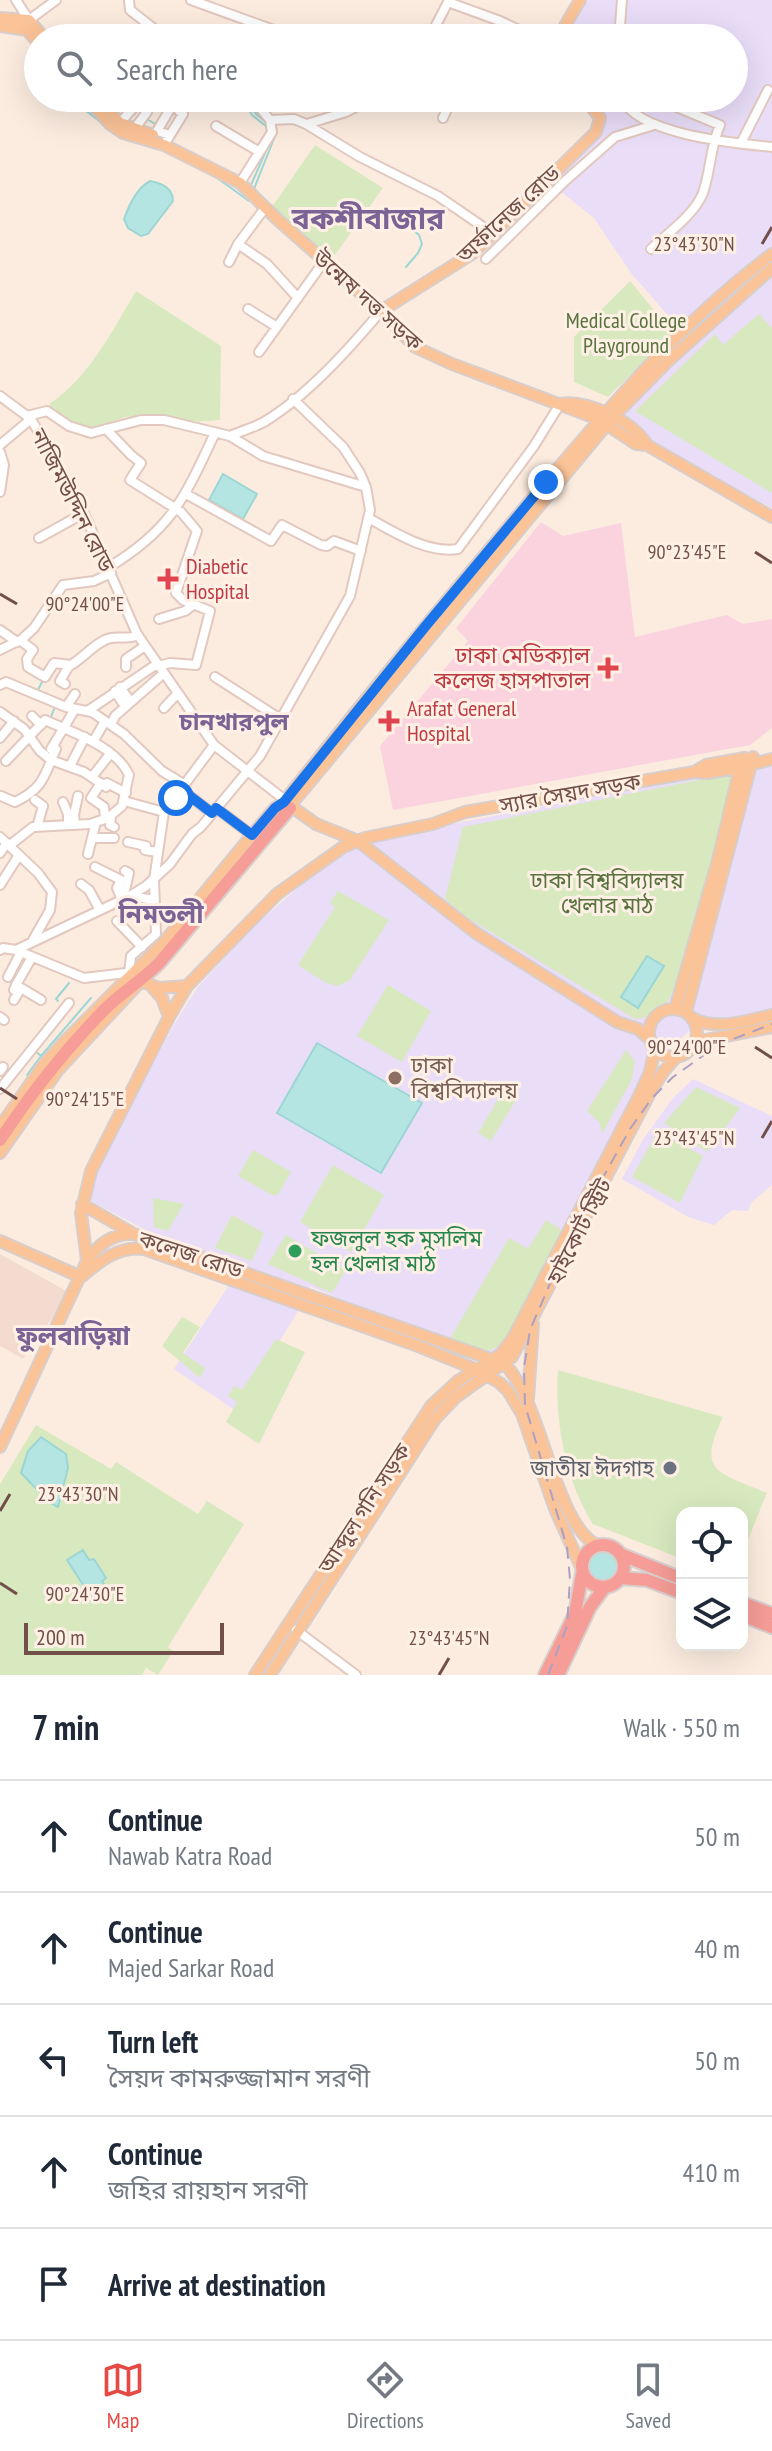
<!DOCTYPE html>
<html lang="en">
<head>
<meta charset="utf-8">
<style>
	body { margin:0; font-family:"PT Sans Narrow","Noto Sans Bengali",sans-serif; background:#f6f6f7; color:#1f2937 }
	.controls { position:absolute; right:24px; bottom:24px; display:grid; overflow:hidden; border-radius:16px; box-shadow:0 8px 32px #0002 }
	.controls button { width:72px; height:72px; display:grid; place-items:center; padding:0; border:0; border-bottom:2px solid #e0e1e3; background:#fff; color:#1f2937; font:40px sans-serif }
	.scale { position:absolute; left:24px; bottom:20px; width:200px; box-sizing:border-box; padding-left:8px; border:4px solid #724f48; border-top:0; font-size:22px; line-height:28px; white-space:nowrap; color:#724f48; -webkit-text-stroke:6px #fff0e6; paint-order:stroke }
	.stop { position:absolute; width:24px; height:24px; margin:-18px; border:6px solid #1a73e8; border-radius:50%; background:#fff }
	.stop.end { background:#1a73e8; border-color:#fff; box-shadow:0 2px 8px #0008 }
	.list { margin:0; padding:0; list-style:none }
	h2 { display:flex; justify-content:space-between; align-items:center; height:104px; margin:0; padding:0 32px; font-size:34px }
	h2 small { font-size:26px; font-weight:400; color:#747a83 }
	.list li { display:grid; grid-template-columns:52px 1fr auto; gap:24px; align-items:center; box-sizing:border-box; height:112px; padding:0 32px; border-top:2px solid #e0e1e3 }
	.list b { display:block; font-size:30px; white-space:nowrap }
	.list p { margin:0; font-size:26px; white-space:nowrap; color:#747a83 }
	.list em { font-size:26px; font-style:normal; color:#747a83 }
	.icon { flex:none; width:44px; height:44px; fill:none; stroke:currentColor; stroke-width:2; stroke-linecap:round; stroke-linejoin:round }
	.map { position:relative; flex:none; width:772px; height:1675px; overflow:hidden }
	.search { position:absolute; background:#fff; box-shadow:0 8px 32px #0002; left:24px; right:24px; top:24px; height:88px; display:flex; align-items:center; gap:20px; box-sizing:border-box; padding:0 28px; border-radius:44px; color:#747a83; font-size:30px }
	.sheet { height:664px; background:#fff }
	nav { display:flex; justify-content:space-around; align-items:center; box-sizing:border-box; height:112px; border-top:2px solid #e0e1e3; background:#fff; font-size:22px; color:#747a83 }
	nav a { display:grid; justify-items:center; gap:4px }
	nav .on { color:#e64a45 }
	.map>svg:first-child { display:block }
	.residential { fill:#f3dccf }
	.education { fill:#e9ddf8 }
	.medical { fill:#fad3df }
	.green { fill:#d8e9bf }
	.water { fill:#b5e5e2; stroke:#9cd6d4; stroke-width:2 }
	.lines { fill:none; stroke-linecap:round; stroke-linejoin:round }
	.stream { stroke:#9cd6d4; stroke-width:2 }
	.minor-casing { stroke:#e2c8bf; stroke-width:12 }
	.major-casing { stroke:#d8cecc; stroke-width:14 }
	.highway-casing { stroke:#d8cecc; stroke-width:16 }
	.minor { stroke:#fff; stroke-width:8 }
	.major { stroke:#fbc398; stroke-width:10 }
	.highway { stroke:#f69d97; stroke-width:12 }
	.rail { stroke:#aca0c4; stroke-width:2; stroke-dasharray:12 8; stroke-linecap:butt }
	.route { stroke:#1a73e8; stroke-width:10 }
	.ticks { fill:none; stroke:#724f48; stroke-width:3 }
	.health-dot { fill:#e0444e; stroke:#fff0e6; stroke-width:3 }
	.education-dot { fill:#8d6e63; stroke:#fff0e6; stroke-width:3 }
	.leisure-dot { fill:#2e9e5b; stroke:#fff0e6; stroke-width:3 }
	.worship-dot { fill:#6b7280; stroke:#fff0e6; stroke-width:3 }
	.labels { text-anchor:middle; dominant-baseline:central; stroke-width:6; stroke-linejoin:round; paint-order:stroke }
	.street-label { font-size:22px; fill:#724f48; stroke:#fff0e6 }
	.park-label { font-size:22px; fill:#58733d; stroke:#fff0e6 }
	.health-label { font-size:22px; fill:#be3a42; stroke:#fff0e6; text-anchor:start }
	.education-label { font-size:22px; fill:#785e54; stroke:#fff0e6; text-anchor:start }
	.leisure-label { font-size:22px; fill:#27864d; stroke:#fff0e6; text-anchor:start }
	.worship-label { font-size:22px; fill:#5b616d; stroke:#fff0e6; text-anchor:end }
	.neighbourhood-label { font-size:24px; font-weight:bold; fill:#7b6396; stroke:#fff0e6 }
	.quarter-label { font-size:26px; font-weight:bold; fill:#7b6396; stroke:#fff0e6 }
	.district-label { font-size:30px; font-weight:bold; fill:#7b6396; stroke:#fff0e6 }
	.ticks-label { font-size:20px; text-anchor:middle; fill:#724f48; stroke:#fff0e6; stroke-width:6; stroke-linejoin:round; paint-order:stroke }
</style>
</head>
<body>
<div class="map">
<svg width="772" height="1675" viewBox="0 0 772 1675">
	<rect width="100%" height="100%" fill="#fcece0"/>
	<path class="residential" d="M0,1254L70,1293L23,1359L0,1346Z"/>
	<path class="education" d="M587,0H772V508L682,460L614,415L686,336L631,273L594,218L550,183L604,121L595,98H734V38H565Z
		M772,755V1010L718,1019L693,1028L656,1059L500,1350L490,1355L370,1312L310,1286L297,1313L236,1411L174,1369L243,1264L157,1236L87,1199L102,1159L175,1023L197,988L254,926L308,879L356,843L626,790Z
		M693,1079L772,1116V1185L752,1202L748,1211L732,1210L714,1225L688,1217L622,1179L642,1141L673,1098Z"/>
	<path class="medical" d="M541,522L563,536L621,523L635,637L727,615L743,624L772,619V728L750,745L393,810L380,746L468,641L456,628Z"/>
	<path class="green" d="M315,145L383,188L332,259L269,211Z
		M630,281L673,333L608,397L574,382V337Z
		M136,291L221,346L220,420L192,422L153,415L125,417L91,429L81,428L58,415L49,404C89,378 112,331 136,291Z
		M759,314L772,328V493L635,411L715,334L723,345Z
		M734,773C723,815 687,985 663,1008C656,1015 645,1018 635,1019L468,918L445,899L463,827Z
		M338,891L389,920L350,980L338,986L326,983L298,965L335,907L330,903Z
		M388,985L431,1011L402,1062L357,1036Z
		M626,1050L635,1061L632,1079L602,1134L600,1123L587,1111Z
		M696,1087L740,1108L707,1152L664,1123Z
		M504,1089L517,1098L491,1141L478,1133Z
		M658,1131L703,1156L680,1203L632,1177Z
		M253,1150L291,1172L278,1195H272L238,1176Z
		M333,1165L384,1195L351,1252L300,1222Z
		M153,1198L184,1204L168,1231L154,1227Z
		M232,1215L264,1233L252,1261L215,1248Z
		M546,1220L565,1232L503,1345L483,1353L448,1342L509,1238L528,1249Z
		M286,1235L346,1270L332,1293L268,1264Z
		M182,1317L200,1327L183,1353L205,1368L200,1378L162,1346Z
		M276,1339L305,1352L259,1444L226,1422L237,1402L228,1396L234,1386L242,1390Z
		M558,1370L723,1417C696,1473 718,1472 767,1493L742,1554V1513H682V1559L593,1524C566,1483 554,1419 558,1370Z
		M36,1425L111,1469L116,1462L198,1514L207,1501L244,1524L168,1647L173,1651L158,1675L146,1668L142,1675H0V1484Z"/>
	<path class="water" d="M150,181C161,183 173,188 173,201L148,234L141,236L128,228L124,219C129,205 137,188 150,181Z
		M223,474L257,494L243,519L209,500Z
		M647,956L664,966L638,1008L621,997Z
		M317,1043L422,1103L381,1173L277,1113Z
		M41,1437L66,1454L68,1468L58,1507L49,1502L21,1473L28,1451Z
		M83,1550L89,1560L94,1559L106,1578L102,1581L108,1590L93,1600L67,1560Z
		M588 1567a15 15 0 1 1 30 0a15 15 0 1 1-30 0Z"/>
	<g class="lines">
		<path class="stream" d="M242,98L252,115L267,127
			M245,98L256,114L268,124
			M76,103L116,134
			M145,118L157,125
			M213,175L249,201
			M233,185L244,193
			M251,185L269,144
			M254,189L275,136
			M393,214L419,235L422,244L418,253
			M406,267L418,253
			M38,690L44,678
			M51,717L56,704
			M58,1001L56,999L69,983
			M41,1056L91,998
			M27,1075L41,1056L34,1050"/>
		<g class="minor-casing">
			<path id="minor" d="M16,0L29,20L56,0
				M129,0L130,10L162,35L176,32L185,38
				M191,0L296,38
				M435,27L448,2L500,21L536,38
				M350,38L374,35L400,38
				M619,38L622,0
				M200,98H203
				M621,98C639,135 734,143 772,147
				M443,118L452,98
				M270,120L294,119L306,124L360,157L438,196L492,233
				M307,124L346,112L373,98
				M118,125L142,98
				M216,126L258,151
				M132,132L147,112
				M170,135L157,131L173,104
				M741,143L768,90
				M164,145L183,114L179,111L183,104
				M240,183L272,132L270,120L252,98
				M262,212L238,244L267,264L298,298
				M651,249C668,233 694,215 703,193C711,170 710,147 720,125L655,98
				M486,259L565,181L615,137L654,125
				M229,262L238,244
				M248,309L277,327
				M259,352L325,260
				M0,396L31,419L79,502L137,634L214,745L285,800
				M27,416L47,411L69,426L91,433L141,420H164L230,436L263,456L366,487
				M106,429L131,455L141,463L130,480L181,512L197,531L176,593L183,600L210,611L196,665L170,663L158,666
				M230,436C241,431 253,428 264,422C307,396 349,349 381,311
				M0,445L31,419
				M0,452L4,465L0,492
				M186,494L271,541L282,525L321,545L327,546L334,541L361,551
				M368,518C395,532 427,554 458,549L534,446L560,404
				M39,538L84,513
				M109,567C172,529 185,497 215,433
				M159,619L185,611L194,604
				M0,630L17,642
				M21,640L34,628L63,585L94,581L111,573
				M0,650L20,640L33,650L27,659L28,667L45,677L54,663L71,665C83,658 92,646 105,640C116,634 127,641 138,635
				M126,667V659L145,646
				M215,677L282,720
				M65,684L60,681L69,666
				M0,685L6,682L66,707L92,712L124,734L162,771L185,785
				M120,687L128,698
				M115,691L122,702
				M66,707L75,694
				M164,708L178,693
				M89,710L157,664
				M0,712L24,729L40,751L51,760L84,772L106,787L107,783L126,793
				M32,716L41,725
				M111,725L115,716L164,673
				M0,738L14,721
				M93,742L105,721
				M51,749L75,709
				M6,761L45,720C71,732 116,746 129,775L122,806L108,818L90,824L33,827L10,845
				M70,766L85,737
				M92,777L110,754
				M101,783L91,798L104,807L105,819
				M182,790L212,813
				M1,796L15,802C44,788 44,776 56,749L52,747
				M35,800L43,806L37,827
				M124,801L164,812
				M63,802L68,814V825
				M216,808L252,835
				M111,817L110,825L114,827
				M75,824L74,815L78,796
				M0,837L38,873L52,892L50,910L33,940
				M93,838H114
				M128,842L146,846L145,850L157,852
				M0,853L7,843
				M88,854L96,822
				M95,867L121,880L117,888L122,900
				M81,884L89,890L100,910
				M0,885L19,855
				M130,896L154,900
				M123,898L129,873L125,871
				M117,921L142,947
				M0,950L3,948L16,950L130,896L146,886L170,864L192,834L201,827L260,756L350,596L370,510L366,487L360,473L343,447L293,399
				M16,950L84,978L126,973L130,975
				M32,957L16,985L41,1000
				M129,973L131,956L156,934L154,880L164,812L214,745
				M8,977L21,952
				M14,1000L18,993L14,990L16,985
				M0,1017L4,1020
				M0,1071L3,1067
				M0,1089L69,1003
				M296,1630L356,1675"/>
		</g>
		<g class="major-casing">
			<path id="major" d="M0,18L29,20L44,38
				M0,26L27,30
				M27,30L38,42
				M558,38L580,0
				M87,98L110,124L123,133L164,145L240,183L278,220L381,311L415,347L452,364L598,419L636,444L647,445L772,517
				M96,98L120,123L153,135
				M381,311L473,253L596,132L600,118L585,98
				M560,404C586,399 633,421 647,445
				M696,771L706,765L745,758
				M287,798C365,699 445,602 526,506C603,415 676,326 772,254
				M294,801L613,417L667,362L772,268
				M292,807L316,824L358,841L476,933L617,1022L638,1029L650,1039
				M153,988L162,998L169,1017
				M675,1009L718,860L742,759
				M649 1033a24 24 0 1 1 48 0a24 24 0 1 1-48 0Z
				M686,1012L753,757
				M692,1018C717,1031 746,1021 772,1015
				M695,1042L772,1027
				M0,1127L44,1064L64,1042L165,941L252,835L275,808L284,802
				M0,1153L58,1070L141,981L159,988L187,986
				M82,1204L132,1233
				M0,1241L81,1277
				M87,1261L81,1213L91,1171L169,1017L187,986L277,894L343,847L365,838L433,824L465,812L694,772L707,773L742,767L772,759
				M82,1276C100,1261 120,1245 144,1249L418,1346L475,1369L500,1383L508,1391L522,1414L555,1509L581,1567
				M528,1399L533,1324
				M0,1447L87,1261C99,1244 112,1233 134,1234L505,1364C543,1405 555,1528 599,1546
				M255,1675L431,1406L458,1381L501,1354L513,1338L639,1096L650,1072L655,1048
				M270,1675L435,1419L456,1397L512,1357L651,1091L664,1071L677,1056"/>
		</g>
		<g class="highway-casing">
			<path id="highway" d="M0,1140C31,1093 65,1050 104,1010C122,992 143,980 160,962L290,808
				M582 1566a21 21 0 1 1 42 0a21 21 0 1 1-42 0Z
				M620,1554L682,1579
				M621,1578L647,1580L682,1593
				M742,1603L772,1614
				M742,1615L772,1627
				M545,1675L575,1614L582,1574
				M558,1675L590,1607L604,1588"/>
		</g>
		<use href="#minor" class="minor"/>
		<use href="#major" class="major"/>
		<use href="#highway" class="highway"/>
		<path class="rail" d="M548,1675L567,1626L570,1579L567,1547L525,1405L524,1368L530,1330L571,1235L630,1129L652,1098L673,1077L718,1045L772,1024"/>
	</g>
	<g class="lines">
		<path class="route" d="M176,798L182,790L212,813L216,808L252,835L275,808L284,802L424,628L546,482"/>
	</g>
	<path class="ticks" d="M762,244L772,227M755,552L772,563M0,594L17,604M755,1047L772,1058M0,1088L17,1099M762,1138L772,1121M0,1511L10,1494M0,1583L17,1594M439,1675L449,1658"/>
	<g class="health-dot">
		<path d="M164 567h8v8h8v8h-8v8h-8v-8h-8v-8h8z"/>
		<path d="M604 656h8v8h8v8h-8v8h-8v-8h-8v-8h8z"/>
		<path d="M385 709h8v8h8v8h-8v8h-8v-8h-8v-8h8z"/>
	</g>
	<circle class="education-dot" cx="395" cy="1078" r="8"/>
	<circle class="leisure-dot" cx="295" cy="1251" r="8"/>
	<circle class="worship-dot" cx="670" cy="1468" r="8"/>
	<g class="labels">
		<g class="street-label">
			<text transform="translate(508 214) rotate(-43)">অর্ফানেজ রোড</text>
			<text transform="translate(368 300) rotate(42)">উন্মেষ দত্ত সড়ক</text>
			<text transform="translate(73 500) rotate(63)">নাজিমউদ্দিন রোড</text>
			<text transform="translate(570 793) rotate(-10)">স্যার সৈয়দ সড়ক</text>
			<text transform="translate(579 1231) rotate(-63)">হাইকোর্ট স্ট্রিট</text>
			<text transform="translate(191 1254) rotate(18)">কলেজ রোড</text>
			<text transform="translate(364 1508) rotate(-57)">আব্দুল গনি সড়ক</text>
		</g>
		<g class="park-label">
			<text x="626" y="320">Medical College<tspan x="626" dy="25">Playground</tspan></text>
			<text x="607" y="880">ঢাকা বিশ্ববিদ্যালয়<tspan x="607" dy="25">খেলার মাঠ</tspan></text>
		</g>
		<g class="health-label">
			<text x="186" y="566">Diabetic<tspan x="186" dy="25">Hospital</tspan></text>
			<text x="590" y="655" text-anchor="end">ঢাকা মেডিক্যাল<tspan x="590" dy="25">কলেজ হাসপাতাল</tspan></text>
			<text x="407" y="708">Arafat General<tspan x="407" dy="25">Hospital</tspan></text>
		</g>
		<g class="education-label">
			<text x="411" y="1065">ঢাকা<tspan x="411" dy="25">বিশ্ববিদ্যালয়</tspan></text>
		</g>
		<g class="leisure-label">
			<text x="311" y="1238">ফজলুল হক মুসলিম<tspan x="311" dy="25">হল খেলার মাঠ</tspan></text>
		</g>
		<g class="worship-label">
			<text x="654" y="1468">জাতীয় ঈদগাহ</text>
		</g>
		<g class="neighbourhood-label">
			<text x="234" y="721">চানখারপুল</text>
		</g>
		<g class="quarter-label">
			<text x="161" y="913">নিমতলী</text>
			<text x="73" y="1335">ফুলবাড়িয়া</text>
		</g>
		<g class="district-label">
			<text x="368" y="217">বকশীবাজার</text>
		</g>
	</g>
	<g class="ticks-label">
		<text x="694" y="251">23°43'30"N</text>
		<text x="687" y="559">90°23'45"E</text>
		<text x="85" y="611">90°24'00"E</text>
		<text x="687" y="1054">90°24'00"E</text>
		<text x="85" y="1106">90°24'15"E</text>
		<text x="694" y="1145">23°43'45"N</text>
		<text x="78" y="1501">23°43'30"N</text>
		<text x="85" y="1601">90°24'30"E</text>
		<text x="449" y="1645">23°43'45"N</text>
	</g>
</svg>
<div class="controls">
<button><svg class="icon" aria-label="locate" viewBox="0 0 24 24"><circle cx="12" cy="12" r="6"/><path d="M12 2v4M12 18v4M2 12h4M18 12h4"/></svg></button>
<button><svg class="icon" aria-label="layers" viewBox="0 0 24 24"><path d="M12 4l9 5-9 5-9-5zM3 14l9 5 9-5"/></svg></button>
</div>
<div class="scale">200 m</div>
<div class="stop" style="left:176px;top:798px"></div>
<div class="stop end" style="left:546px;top:482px"></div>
<div class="search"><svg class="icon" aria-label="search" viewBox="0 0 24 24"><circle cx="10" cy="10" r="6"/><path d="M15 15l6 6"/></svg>Search here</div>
</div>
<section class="sheet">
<h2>7 min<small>Walk · 550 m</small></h2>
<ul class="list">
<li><svg class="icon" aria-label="ahead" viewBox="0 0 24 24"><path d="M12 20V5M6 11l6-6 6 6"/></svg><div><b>Continue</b><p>Nawab Katra Road</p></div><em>50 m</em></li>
<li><svg class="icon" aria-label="ahead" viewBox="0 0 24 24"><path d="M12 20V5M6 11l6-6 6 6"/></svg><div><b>Continue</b><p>Majed Sarkar Road</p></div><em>40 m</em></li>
<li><svg class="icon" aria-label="left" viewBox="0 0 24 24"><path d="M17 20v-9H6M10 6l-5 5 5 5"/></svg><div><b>Turn left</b><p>সৈয়দ কামরুজ্জামান সরণী</p></div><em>50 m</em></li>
<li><svg class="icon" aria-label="ahead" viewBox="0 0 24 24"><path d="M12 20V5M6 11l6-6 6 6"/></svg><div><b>Continue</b><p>জহির রায়হান সরণী</p></div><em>410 m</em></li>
<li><svg class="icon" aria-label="arrive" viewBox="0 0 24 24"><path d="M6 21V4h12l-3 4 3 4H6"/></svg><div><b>Arrive at destination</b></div></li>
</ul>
</section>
<nav>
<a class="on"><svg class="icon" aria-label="map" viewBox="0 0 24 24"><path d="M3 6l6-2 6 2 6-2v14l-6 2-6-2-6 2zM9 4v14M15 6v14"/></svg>Map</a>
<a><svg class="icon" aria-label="directions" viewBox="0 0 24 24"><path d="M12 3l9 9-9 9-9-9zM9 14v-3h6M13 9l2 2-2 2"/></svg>Directions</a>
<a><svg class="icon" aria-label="saved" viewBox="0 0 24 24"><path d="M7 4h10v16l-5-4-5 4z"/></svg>Saved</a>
</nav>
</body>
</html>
